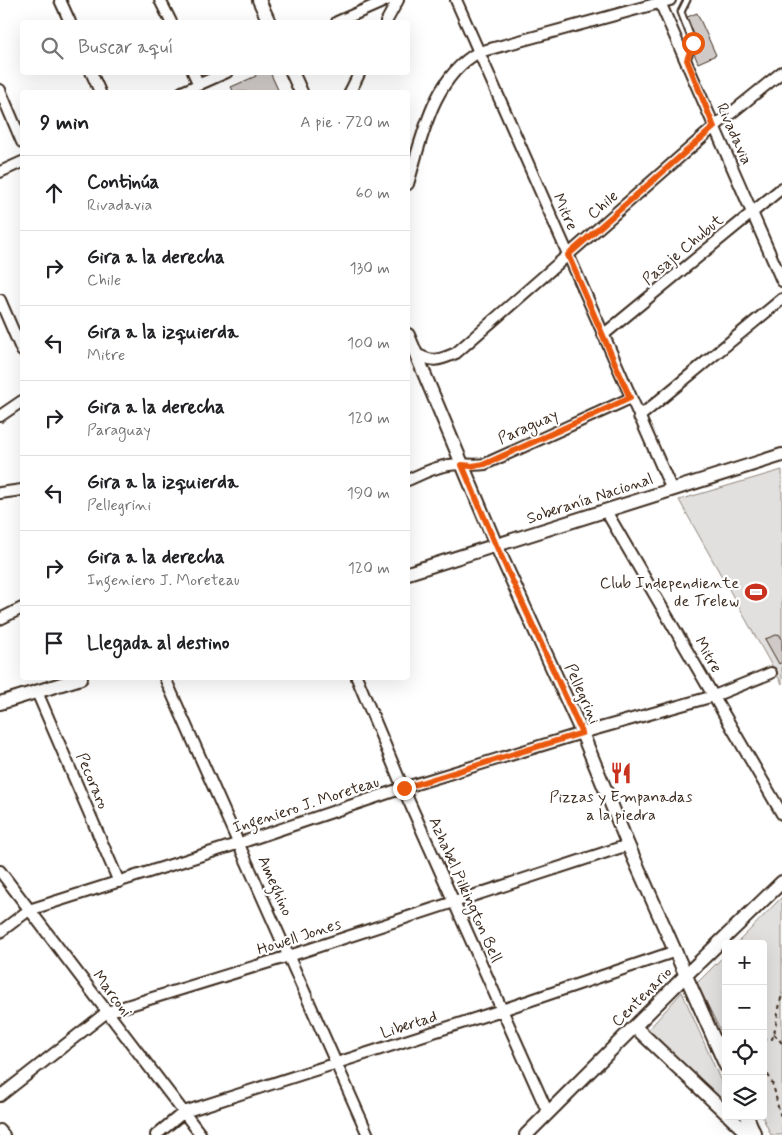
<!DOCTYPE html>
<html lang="es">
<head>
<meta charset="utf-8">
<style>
	body { margin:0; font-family:Mynerve,sans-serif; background:#f2f2f2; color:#202124 }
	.controls { position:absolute; right:15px; bottom:15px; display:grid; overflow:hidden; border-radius:5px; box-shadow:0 5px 20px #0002 }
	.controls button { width:45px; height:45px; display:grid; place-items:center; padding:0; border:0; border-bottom:1px solid #e0e0e0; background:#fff; color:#202124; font:25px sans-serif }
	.stop { position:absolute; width:15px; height:15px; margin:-11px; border:4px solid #ea580c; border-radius:50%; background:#fff }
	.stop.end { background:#ea580c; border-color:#fff; box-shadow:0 1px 5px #0008 }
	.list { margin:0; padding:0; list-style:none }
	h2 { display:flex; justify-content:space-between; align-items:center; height:65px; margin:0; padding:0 20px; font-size:21px }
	h2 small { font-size:16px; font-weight:400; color:#757577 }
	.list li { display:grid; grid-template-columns:32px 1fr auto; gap:15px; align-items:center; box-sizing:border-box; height:75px; padding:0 20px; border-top:1px solid #e0e0e0 }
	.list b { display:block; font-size:19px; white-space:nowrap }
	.list p { margin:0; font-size:16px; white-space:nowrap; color:#757577 }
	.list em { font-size:16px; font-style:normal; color:#757577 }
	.icon { flex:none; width:28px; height:28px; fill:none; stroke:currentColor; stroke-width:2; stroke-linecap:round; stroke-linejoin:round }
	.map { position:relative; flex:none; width:782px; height:1135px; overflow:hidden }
	.search { position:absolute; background:#fff; box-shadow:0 5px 20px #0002; left:20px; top:20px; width:390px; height:55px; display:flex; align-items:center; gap:12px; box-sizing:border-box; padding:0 18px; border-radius:5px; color:#757577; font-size:19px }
	.panel { position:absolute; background:#fff; box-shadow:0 5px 20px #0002; left:20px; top:90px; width:390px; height:590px; border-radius:5px }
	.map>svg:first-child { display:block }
	.green { fill:#e2e0de; stroke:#8e857e }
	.building { fill:#cfcac7; stroke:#3b2a1e }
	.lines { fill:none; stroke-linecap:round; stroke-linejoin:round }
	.service-casing { stroke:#3b2a1e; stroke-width:9 }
	.minor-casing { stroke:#3b2a1e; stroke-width:14 }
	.tertiary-casing { stroke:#3b2a1e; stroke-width:16 }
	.path { stroke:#3b2a1e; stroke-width:2; stroke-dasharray:4 4; stroke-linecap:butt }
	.service { stroke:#fff; stroke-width:5 }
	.minor { stroke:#fff; stroke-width:10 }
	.tertiary { stroke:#fff; stroke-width:12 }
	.route { stroke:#ea580c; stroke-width:6 }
	.labels { text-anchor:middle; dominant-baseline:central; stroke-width:4.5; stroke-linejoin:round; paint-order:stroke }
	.street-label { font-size:16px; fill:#3b2a1e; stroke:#fff }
	.poi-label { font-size:16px; fill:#3b2a1e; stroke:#fff; text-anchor:end }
</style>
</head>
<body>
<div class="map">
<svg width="782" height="1135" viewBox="0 0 782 1135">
	<rect width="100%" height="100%" fill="#fff"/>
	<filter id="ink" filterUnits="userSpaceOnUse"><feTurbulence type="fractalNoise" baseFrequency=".02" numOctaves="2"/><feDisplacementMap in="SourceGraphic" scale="10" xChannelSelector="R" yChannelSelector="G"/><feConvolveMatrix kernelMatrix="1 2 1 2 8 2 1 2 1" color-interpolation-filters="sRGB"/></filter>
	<g filter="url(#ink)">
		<path class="green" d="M782,470V684L679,500Z
			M782,897V1135H771L762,1116H763V944H736Z
			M726,954V1042L697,983Z
			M682,992L726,1093V1104L648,1030Z"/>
		<path class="building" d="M697,13L716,55L698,63L680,20Z
			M254,72H270L279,92H234L231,87L256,76Z
			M779,634L782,639V662L779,664L765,639Z"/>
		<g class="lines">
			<g class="service-casing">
				<path id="service" d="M687,60L693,43L681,12L687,0"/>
			</g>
			<g class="minor-casing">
				<path id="minor" d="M60,0L70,22
					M160,0L171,22
					M456,0L672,490
					M659,0L782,281
					M337,22L387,0
					M386,22L398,0
					M91,72L100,92
					M193,72L199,85
					M0,90L22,142
					M182,92L227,72
					M350,92L360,72
					M0,172L22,162
					M408,184C422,137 433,77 479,52L670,0
					M0,300L22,351
					M603,335L782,188
					M415,353C432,363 438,361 456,353L714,127L782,72
					M0,416L22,401
					M639,417L782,299
					M408,480C421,474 434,467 449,465C461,463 473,466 485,464L631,398
					M0,493L22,490
					M606,511L782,814
					M0,619L22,608
					M165,678L368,1135
					M357,678L403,788L548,1113
					M37,692L119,882
					M0,871L201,1135
					M0,932L29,910L240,843L403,788L582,733L714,696L771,673
					M0,1096L107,1012L289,956L628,845
					M0,1130L4,1135
					M156,1135L184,1112L502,1010L676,951"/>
			</g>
			<g class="tertiary-casing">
				<path id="tertiary" d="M259,0L269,22
					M292,72L301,92
					M408,335L496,545L582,733L628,845L726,1066
					M408,573L782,455
					M0,703L81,678
					M635,1027L726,1113
					M729,1116L749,1135
					M747,1116L755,1135
					M526,1135L687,974L782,882"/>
			</g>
			<path class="path" d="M774,1034L782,1043
				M763,1040L772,1039L774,1034L782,993
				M763,1068C778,1086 774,1100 782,1119"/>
			<use href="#service" class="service"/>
			<use href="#minor" class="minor"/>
			<use href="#tertiary" class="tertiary"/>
		</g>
	</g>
	<g class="lines" filter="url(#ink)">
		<path class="route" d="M404,788L582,733L496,545L462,465L472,466L485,464L630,398L568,255L714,127L687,60L693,43"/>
	</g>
	<defs>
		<g id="stadium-bare" transform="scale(1.725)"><path d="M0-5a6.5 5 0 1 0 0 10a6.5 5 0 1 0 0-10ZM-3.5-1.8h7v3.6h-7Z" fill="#c8321e" stroke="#fff" stroke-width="2.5" paint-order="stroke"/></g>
		<g id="restaurant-bare" transform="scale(1.725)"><path d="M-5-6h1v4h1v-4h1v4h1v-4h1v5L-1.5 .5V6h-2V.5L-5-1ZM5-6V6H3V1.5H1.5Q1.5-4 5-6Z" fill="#c8321e" stroke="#fff" stroke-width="2.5" paint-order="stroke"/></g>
	</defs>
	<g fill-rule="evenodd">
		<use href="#stadium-bare" x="756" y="592"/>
		<use href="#restaurant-bare" x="621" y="773"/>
	</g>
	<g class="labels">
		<g class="street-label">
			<text transform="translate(734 134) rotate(66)">Rivadavia</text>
			<text transform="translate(603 205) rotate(-41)">Chile</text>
			<text transform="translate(565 212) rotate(66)">Mitre</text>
			<text transform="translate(683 250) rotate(-40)">Pasaje Chubut</text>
			<text transform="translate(528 427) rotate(-24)">Paraguay</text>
			<text transform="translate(590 499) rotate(-18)">Soberanía Nacional</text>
			<text transform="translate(708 655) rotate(60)">Mitre</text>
			<text transform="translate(582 694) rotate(66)">Pellegrini</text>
			<text transform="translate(92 781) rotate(67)">Pecoraro</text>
			<text transform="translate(306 805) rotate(-18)">Ingeniero J. Moreteau</text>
			<text transform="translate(275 886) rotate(66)">Ameghino</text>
			<text transform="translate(465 890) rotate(66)">Azhabel Pilkington Bell</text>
			<text transform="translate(299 937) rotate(-18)">Howell Jones</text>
			<text transform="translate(112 994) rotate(53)">Marconi</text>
			<text transform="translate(642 997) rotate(-45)">Centenario</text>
			<text transform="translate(409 1025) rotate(-18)">Libertad</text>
		</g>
		<g class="poi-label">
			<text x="739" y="583">Club Independiente<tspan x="739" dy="18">de Trelew</tspan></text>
			<text x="621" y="797" text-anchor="middle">Pizzas y Empanadas<tspan x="621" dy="18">a la piedra</tspan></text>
		</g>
	</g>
</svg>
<div class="controls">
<button>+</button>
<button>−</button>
<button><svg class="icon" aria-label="locate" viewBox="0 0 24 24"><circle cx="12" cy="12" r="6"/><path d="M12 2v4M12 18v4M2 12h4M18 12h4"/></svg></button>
<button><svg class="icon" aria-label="layers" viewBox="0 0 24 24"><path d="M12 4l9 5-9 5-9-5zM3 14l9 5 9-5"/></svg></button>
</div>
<div class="stop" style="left:693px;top:43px"></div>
<div class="stop end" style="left:404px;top:788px"></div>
<div class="search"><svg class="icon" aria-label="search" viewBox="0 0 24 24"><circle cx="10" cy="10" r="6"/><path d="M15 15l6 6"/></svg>Buscar aquí</div>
<section class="panel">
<h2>9 min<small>A pie · 720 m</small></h2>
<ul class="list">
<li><svg class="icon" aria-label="ahead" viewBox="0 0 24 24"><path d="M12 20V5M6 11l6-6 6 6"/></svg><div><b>Continúa</b><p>Rivadavia</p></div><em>60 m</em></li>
<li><svg class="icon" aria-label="right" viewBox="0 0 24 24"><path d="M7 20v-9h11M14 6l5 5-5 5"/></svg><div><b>Gira a la derecha</b><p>Chile</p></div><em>130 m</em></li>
<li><svg class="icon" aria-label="left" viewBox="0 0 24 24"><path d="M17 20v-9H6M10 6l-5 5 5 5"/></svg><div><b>Gira a la izquierda</b><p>Mitre</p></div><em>100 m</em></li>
<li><svg class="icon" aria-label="right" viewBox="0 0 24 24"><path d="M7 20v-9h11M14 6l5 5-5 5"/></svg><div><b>Gira a la derecha</b><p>Paraguay</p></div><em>120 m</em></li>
<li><svg class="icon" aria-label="left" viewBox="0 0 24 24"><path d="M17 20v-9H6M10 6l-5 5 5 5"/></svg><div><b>Gira a la izquierda</b><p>Pellegrini</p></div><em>190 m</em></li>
<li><svg class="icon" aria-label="right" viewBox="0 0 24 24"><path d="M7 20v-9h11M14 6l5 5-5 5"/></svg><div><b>Gira a la derecha</b><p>Ingeniero J. Moreteau</p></div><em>120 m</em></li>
<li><svg class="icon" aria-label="arrive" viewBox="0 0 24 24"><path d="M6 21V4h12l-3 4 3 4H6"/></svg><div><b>Llegada al destino</b></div></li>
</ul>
</section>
</div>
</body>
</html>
